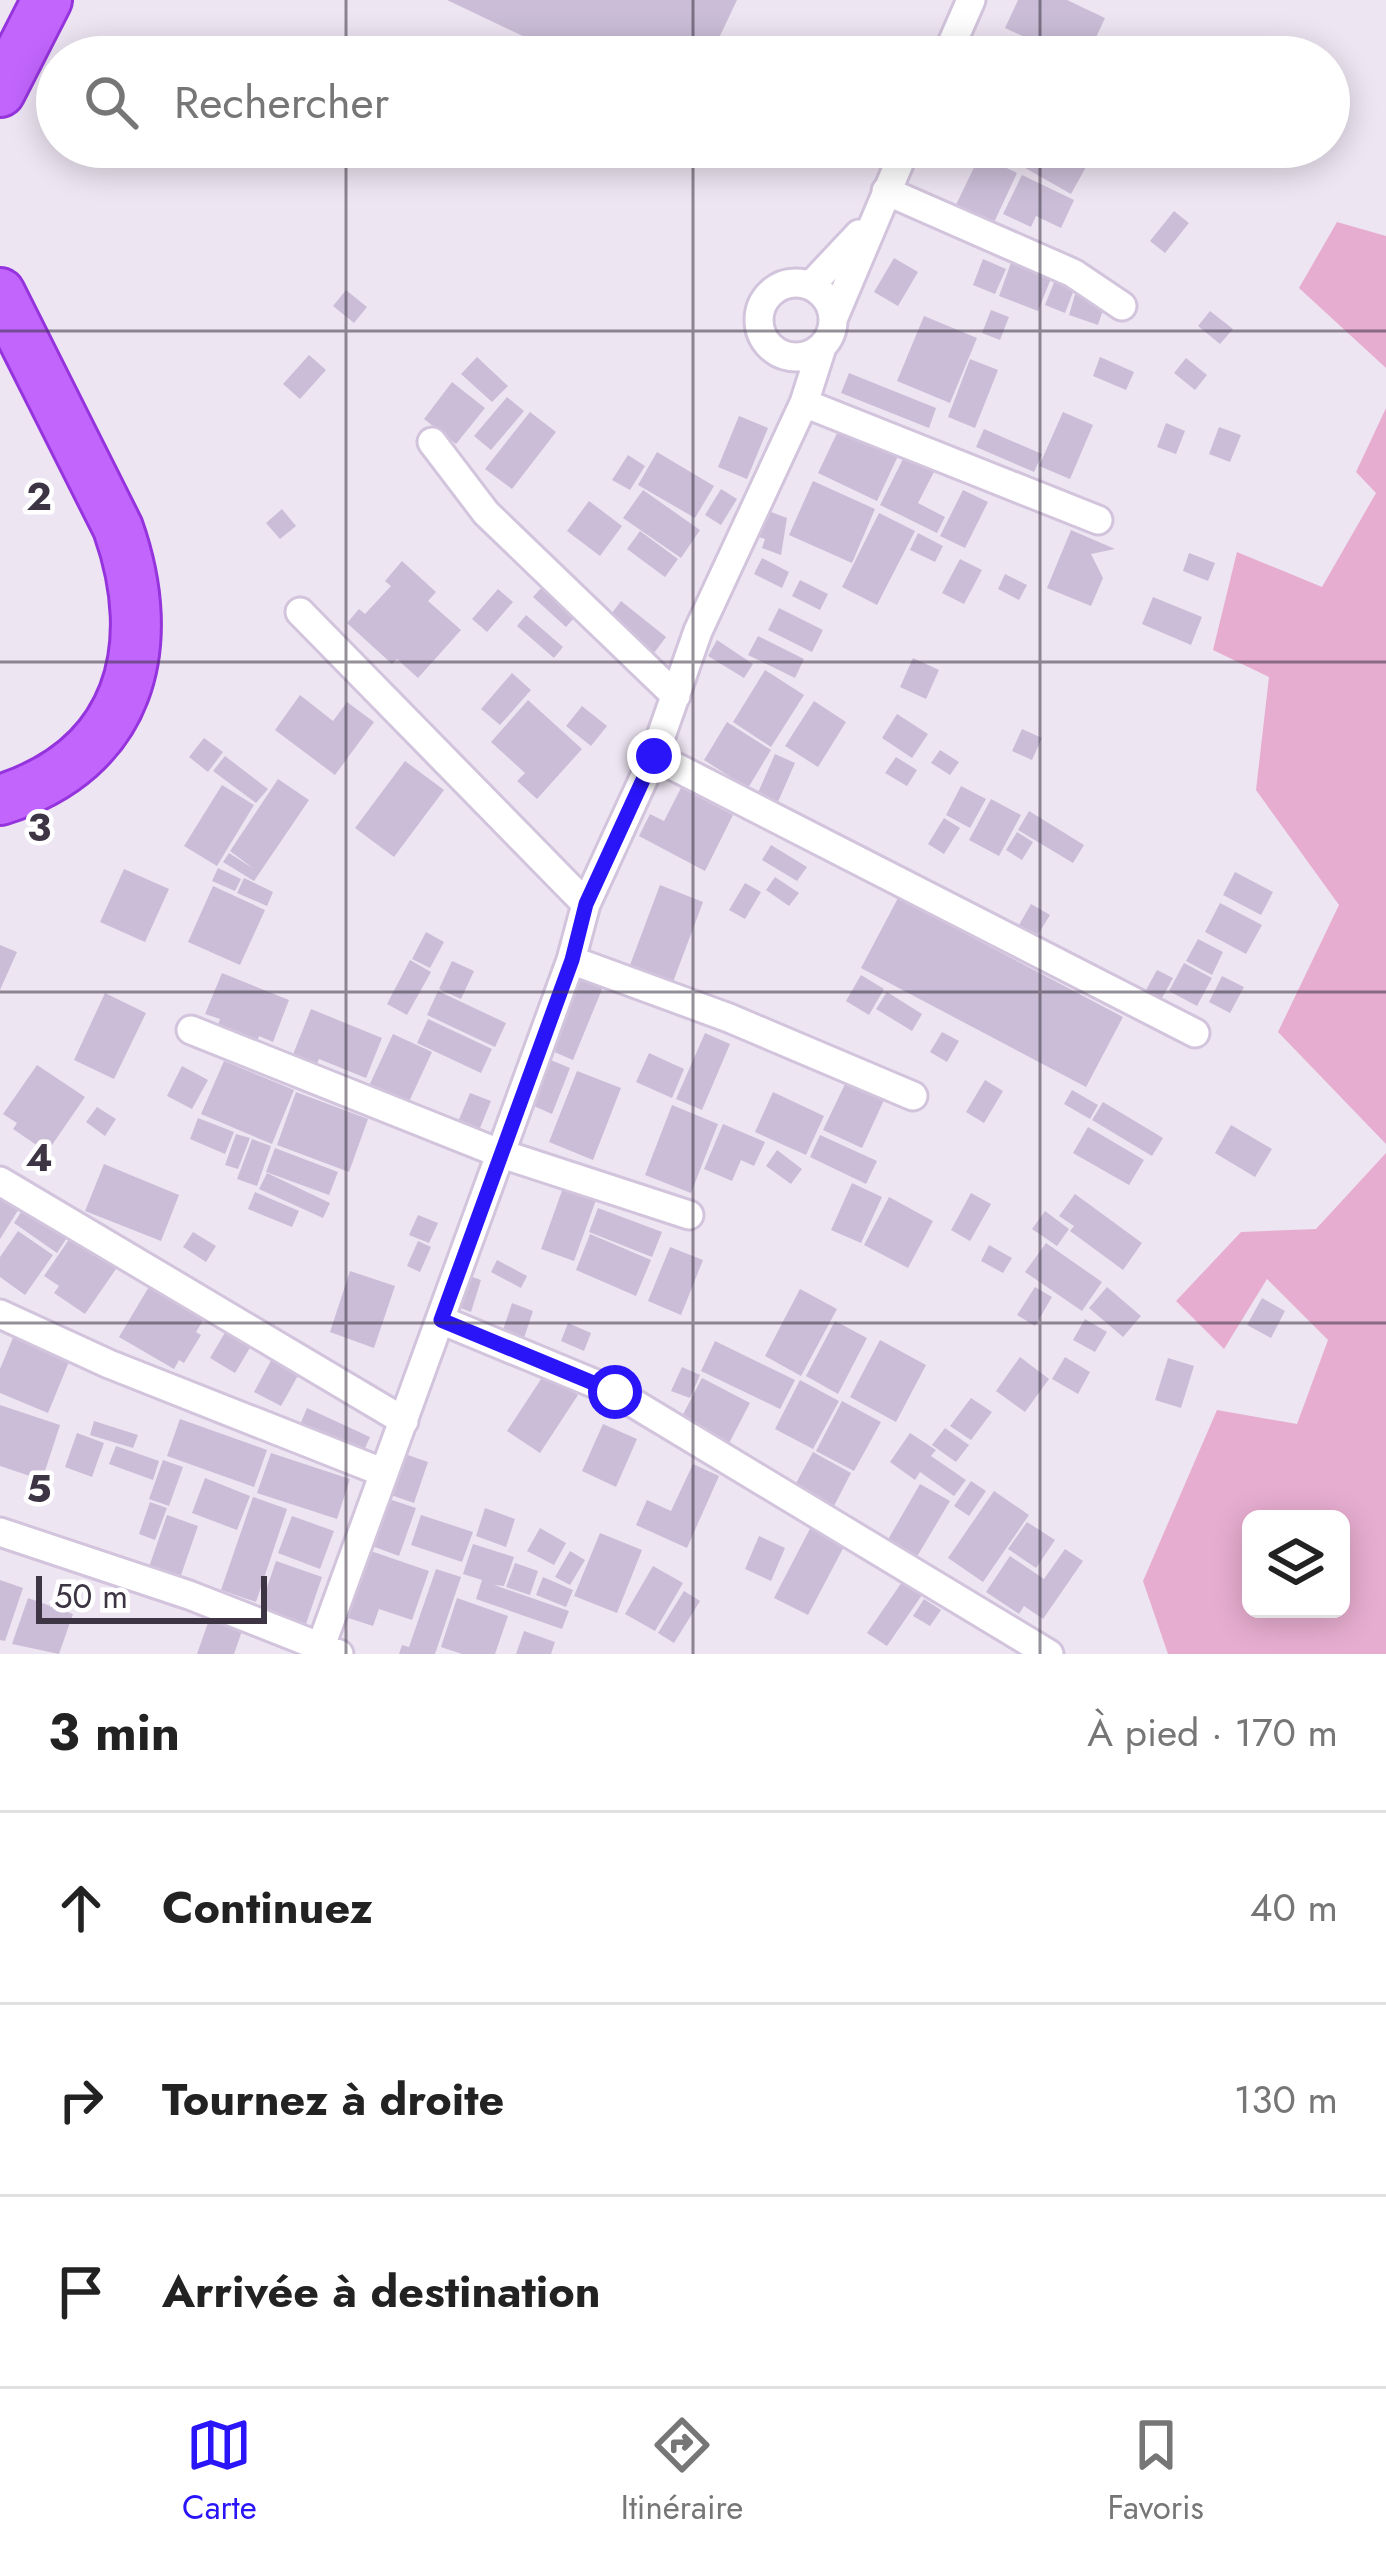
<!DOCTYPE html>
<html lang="fr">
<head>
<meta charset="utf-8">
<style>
	body { margin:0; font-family:Jost,sans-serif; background:#f6f6f6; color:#222 }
	.controls { position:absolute; right:36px; bottom:36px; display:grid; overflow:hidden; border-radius:18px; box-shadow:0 6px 30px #0003 }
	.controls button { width:108px; height:108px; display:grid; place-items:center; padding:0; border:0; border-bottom:3px solid #e0e0e0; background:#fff; color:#222; font:60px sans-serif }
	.scale { position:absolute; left:36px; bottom:30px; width:231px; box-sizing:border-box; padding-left:12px; border:6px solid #3d3444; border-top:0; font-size:33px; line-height:42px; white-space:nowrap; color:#3d3444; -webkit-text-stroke:9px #fff; paint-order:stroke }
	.stop { position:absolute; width:36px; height:36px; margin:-27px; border:9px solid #2a15f9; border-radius:50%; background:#fff }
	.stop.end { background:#2a15f9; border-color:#fff; box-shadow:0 3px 12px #0008 }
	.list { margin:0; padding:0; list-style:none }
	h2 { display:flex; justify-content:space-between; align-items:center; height:156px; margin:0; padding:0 48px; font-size:51px }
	h2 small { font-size:39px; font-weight:400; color:#767676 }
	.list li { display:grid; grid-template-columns:78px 1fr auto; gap:36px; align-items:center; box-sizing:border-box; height:192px; padding:0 48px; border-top:3px solid #e0e0e0 }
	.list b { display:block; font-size:45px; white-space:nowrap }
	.list em { font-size:39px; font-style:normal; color:#767676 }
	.icon { flex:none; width:66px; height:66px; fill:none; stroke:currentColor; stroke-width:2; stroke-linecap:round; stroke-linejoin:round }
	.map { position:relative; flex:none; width:1386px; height:1654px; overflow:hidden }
	.search { position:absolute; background:#fff; box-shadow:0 6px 30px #0003; left:36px; right:36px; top:36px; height:132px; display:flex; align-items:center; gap:30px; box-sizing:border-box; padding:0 42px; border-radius:66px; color:#767676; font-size:45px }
	.sheet { height:732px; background:#fff }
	nav { display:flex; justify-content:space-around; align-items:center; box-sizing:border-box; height:168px; border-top:3px solid #e0e0e0; background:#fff; font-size:33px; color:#767676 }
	nav a { display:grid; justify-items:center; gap:6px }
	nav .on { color:#2a15f9 }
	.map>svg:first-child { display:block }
	.green { fill:#e7add0; fill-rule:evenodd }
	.building { fill:#cbbdd7 }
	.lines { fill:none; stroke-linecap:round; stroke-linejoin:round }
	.street-casing { stroke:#d2c4dc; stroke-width:33 }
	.highway-casing { stroke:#9534dd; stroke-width:54 }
	.street { stroke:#fff; stroke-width:27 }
	.highway { stroke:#c265fd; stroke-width:48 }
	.route { stroke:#2a15f9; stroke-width:15 }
	.grid { fill:none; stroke:#3d3444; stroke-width:3; stroke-opacity:0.55 }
	.grid-label { font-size:39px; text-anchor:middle; font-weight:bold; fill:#3d3444; stroke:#fff; stroke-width:9; stroke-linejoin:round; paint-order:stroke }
</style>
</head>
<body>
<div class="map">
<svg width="1386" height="1654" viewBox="0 0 1386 1654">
	<rect width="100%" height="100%" fill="#ede5f2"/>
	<path class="green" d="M1337,222L1386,236V368L1299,288Z
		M1386,408V1144L1278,1032L1339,905L1256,790L1269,677L1213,650L1237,552L1322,587L1376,493L1356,472Z
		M1386,1153V1654H1168L1143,1581L1217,1410L1297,1424L1328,1340L1267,1279L1224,1349L1176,1301L1241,1232L1316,1229ZM1341,1519V1609H1251V1519Z"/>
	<path class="building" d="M447,0H737L710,57H567Z
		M1018,0H1067L1105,18L1087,57H1068L1005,28Z
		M1029,147H1094L1096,149L1071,194L1020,165Z
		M980,155L1017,173L991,229L953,211Z
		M1022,175L1074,200L1061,228L1036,216L1031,227L1003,214Z
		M1174,211L1189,223L1165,253L1150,241Z
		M894,258L918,272L898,306L874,292Z
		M983,259L1006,269L995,294L973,285Z
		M1012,260L1052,276L1038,311L999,296Z
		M1055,280L1075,287L1065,313L1045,305Z
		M346,290L367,307L354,323L333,306Z
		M1076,291L1106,301L1098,325L1069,315Z
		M991,310L1009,317L1000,340L982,333Z
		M1210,311L1233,329L1220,344L1198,326Z
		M924,316L977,338L950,403L897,381Z
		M309,355L326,370L300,399L283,384Z
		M477,357L508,386L492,402L461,374Z
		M1100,357L1134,372L1126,390L1093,376Z
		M1186,358L1207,375L1195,390L1174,373Z
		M970,359L998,370L975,428L948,417Z
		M849,373L936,408L929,428L841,393Z
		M452,382L485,408L456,444L424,419Z
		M507,397L524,411L491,450L474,436Z
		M530,412L556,432L512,489L485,469Z
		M1063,412L1093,425L1070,479L1039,466Z
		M739,416L768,428L747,479L718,467Z
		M1166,423L1185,431L1176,454L1157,447Z
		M1219,427L1241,435L1230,462L1209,454Z
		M839,429L898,456L877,501L818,473Z
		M984,429L1042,454L1034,472L976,447Z
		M907,451L937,466L918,503L945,517L937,533L880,505Z
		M657,452L714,486L695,518L638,485Z
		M628,455L645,466L630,490L612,480Z
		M813,481L875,509L852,563L789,535Z
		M721,489L737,499L721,525L705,515Z
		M643,490L700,530L681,558L623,518Z
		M963,490L988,502L965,548L940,536Z
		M589,501L622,526L600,556L567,531Z
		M282,509L296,526L280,539L266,523Z
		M763,509L787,518L781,555L762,548L765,539L753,535Z
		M879,513L915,531L877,605L842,587Z
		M1071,530L1115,549L1091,554L1103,578L1091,606L1047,588Z
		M640,531L678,559L665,577L627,549Z
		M918,533L943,546L935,562L910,550Z
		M1189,553L1215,563L1208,581L1183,571Z
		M762,558L789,572L782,588L754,574Z
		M960,559L982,570L964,604L942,593Z
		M402,561L436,592L428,601L461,630L418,678L397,659L392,664L347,623L359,609L365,614L391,586L385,581Z
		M1005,574L1027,585L1019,600L998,589Z
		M800,580L828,594L820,610L792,596Z
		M542,587L575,617L566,627L533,597Z
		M498,589L513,602L487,632L472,619Z
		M1153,597L1202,617L1191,645L1142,624Z
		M621,601L666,637L651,657L606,621Z
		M779,608L823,630L812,652L768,630Z
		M526,615L563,647L554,658L517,626Z
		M758,636L804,659L795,678L748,655Z
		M717,640L753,664L744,678L708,656Z
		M913,658L939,670L926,699L900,687Z
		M765,670L804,695L771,747L733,722Z
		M512,673L531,690L500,725L481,709Z
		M300,695L333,721L347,702L374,722L335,775L275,730Z
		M528,700L582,749L537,799L517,781L525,773L491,742Z
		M814,701L846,722L818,767L785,746Z
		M582,706L607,726L591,746L566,726Z
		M897,714L928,734L912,758L882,738Z
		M727,722L771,750L748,788L704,760Z
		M1022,729L1042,738L1032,760L1012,751Z
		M204,738L223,752L208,772L189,757Z
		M940,750L959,762L950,775L931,763Z
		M775,754L795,763L777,804L757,795Z
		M225,756L268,789L256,803L213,771Z
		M896,757L917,770L907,786L885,773Z
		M405,761L444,790L394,857L355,828Z
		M278,779L309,800L254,881L223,862L229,853L254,869L230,851Z
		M222,785L254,805L217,866L184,846Z
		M961,786L986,799L970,828L946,815Z
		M681,788L733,815L705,871L639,836L650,814L664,821Z
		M991,799L1021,815L999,856L969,840Z
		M1029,811L1084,845L1073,863L1018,830Z
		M944,818L960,828L944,854L928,844Z
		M1017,832L1033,842L1022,860L1006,850Z
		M771,845L807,867L797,881L762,860Z
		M218,868L241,879L235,891L212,881Z
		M124,869L169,889L145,942L100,922Z
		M1235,872L1273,892L1261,915L1223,895Z
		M775,877L799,893L789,906L766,890Z
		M244,878L273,892L267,906L237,893Z
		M745,883L761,892L745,919L729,910Z
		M660,885L703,902L673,982L630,965Z
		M213,886L265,910L240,965L188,942Z
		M898,898L1123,1017L1086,1087L861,968Z
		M1220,903L1262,925L1246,954L1205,932Z
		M1031,904L1050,915L1037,936L1019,925Z
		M426,932L444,942L430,968L412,959Z
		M1198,939L1223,952L1212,975L1186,961Z
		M0,945L17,952L0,990Z
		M410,960L431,972L407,1015L387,1004Z
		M452,961L474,971L461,999L439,989Z
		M1184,963L1212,978L1197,1006L1169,991Z
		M576,970L605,982L573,1060L545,1048Z
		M1157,970L1173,978L1162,998L1146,990Z
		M222,973L289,1000L273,1042L259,1036L256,1044L217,1028L220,1019L205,1014Z
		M861,975L884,989L869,1015L846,1001Z
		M1222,976L1244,987L1230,1013L1209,1002Z
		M438,991L506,1023L495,1047L427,1015Z
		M887,992L922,1014L912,1031L876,1009Z
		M105,993L146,1013L114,1079L74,1060Z
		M311,1009L382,1038L366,1078L319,1059L316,1066L292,1057Z
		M428,1019L492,1049L481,1073L417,1043Z
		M942,1032L959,1041L947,1062L930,1052Z
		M705,1033L730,1044L702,1110L676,1099Z
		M393,1034L432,1052L407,1106L368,1088Z
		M649,1053L684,1069L672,1098L636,1082Z
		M546,1058L570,1068L552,1114L527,1103Z
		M224,1061L294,1090L272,1144L201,1114Z
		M37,1065L85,1097L52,1145L43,1139L38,1146L13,1129L17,1123L3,1114Z
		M182,1066L208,1080L192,1109L167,1096Z
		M577,1071L621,1088L593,1160L549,1142Z
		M985,1080L1003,1091L984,1123L966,1112Z
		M846,1082L884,1100L862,1148L823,1130Z
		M1072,1090L1098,1105L1090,1119L1064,1104Z
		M296,1092L368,1119L349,1172L277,1145Z
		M773,1092L824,1116L806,1155L755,1132Z
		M470,1093L491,1101L476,1138L455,1129Z
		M1103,1102L1163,1138L1152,1156L1092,1120Z
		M672,1105L718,1124L691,1193L645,1175Z
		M97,1107L116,1119L105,1136L86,1122Z
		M198,1118L234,1132L225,1154L190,1139Z
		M723,1124L765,1142L754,1166L741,1160L732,1181L704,1169Z
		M1231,1125L1272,1149L1255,1177L1215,1153Z
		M1088,1127L1144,1160L1129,1185L1073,1153Z
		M236,1134L250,1138L238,1169L225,1165Z
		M820,1135L877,1161L866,1184L810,1157Z
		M252,1139L271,1146L257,1186L237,1179Z
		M275,1148L338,1172L329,1195L266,1172Z
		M777,1150L802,1169L791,1184L766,1166Z
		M104,1164L179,1195L161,1241L85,1211Z
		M267,1173L330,1203L323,1218L259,1189Z
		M852,1183L882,1197L861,1243L831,1230Z
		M563,1188L596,1200L574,1261L541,1249Z
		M0,1189L22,1204L0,1239Z
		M255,1192L299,1211L292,1227L248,1209Z
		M971,1193L991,1204L970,1241L951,1230Z
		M1075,1194L1142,1243L1123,1270L1070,1231L1074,1226L1059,1216Z
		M889,1197L933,1221L908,1268L864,1245Z
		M27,1203L70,1233L57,1253L14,1223Z
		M598,1208L662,1232L652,1257L589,1232Z
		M1045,1211L1069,1229L1057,1246L1032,1229Z
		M418,1215L438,1223L429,1243L409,1235Z
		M18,1231L53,1255L25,1295L0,1277V1257Z
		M193,1232L216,1246L206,1262L183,1247Z
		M590,1234L651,1260L636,1296L576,1270Z
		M72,1235L118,1266L85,1314L54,1293L59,1286L44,1276Z
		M418,1241L431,1247L420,1272L407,1266Z
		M1046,1243L1102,1282L1082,1311L1025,1272Z
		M989,1245L1012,1258L1003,1273L981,1261Z
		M670,1247L703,1260L681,1315L648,1301Z
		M497,1260L527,1276L521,1288L491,1272Z
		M350,1271L395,1286L374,1348L330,1332Z
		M464,1274L481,1280L471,1312L453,1305Z
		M150,1285L205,1317L196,1332L201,1335L184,1363L179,1360L174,1369L119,1337Z
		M1035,1287L1052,1297L1035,1326L1017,1315Z
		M1107,1287L1141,1316L1123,1337L1089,1308Z
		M800,1289L837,1309L801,1376L765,1356Z
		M1262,1298L1285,1311L1271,1338L1247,1325Z
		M512,1303L533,1311L524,1338L503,1330Z
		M1085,1319L1107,1332L1095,1352L1073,1340Z
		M835,1321L867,1338L838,1394L806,1376Z
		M568,1323L591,1333L584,1351L561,1341Z
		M17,1328L73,1352L48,1413L0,1393V1369Z
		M226,1331L251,1346L235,1373L210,1358Z
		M880,1340L926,1365L896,1422L850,1397Z
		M715,1341L795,1380L780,1409L701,1371Z
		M273,1357L300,1372L281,1406L254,1392Z
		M1020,1357L1049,1379L1025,1412L996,1391Z
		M1065,1357L1090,1372L1078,1394L1052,1379Z
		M1168,1358L1194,1366L1181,1408L1155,1400Z
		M682,1367L700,1375L690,1398L671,1391Z
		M545,1373L578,1395L540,1453L507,1431Z
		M702,1378L750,1403L727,1447L679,1422Z
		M800,1380L839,1401L813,1449L775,1429Z
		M971,1398L992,1412L971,1440L950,1426Z
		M842,1401L881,1422L854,1471L816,1451Z
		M0,1405L60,1425L42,1480L0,1466Z
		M307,1408L370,1437L360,1460L297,1432Z
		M180,1419L267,1450L254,1487L167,1456Z
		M94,1421L138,1435L133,1448L90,1435Z
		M603,1424L637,1439L616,1487L582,1471Z
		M945,1428L969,1445L956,1462L932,1445Z
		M77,1433L104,1443L92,1477L65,1467Z
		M910,1433L936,1450L931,1456L966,1480L954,1496L920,1472L915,1480L890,1462Z
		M116,1446L159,1461L153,1480L109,1464Z
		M813,1452L851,1473L834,1506L795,1485Z
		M271,1453L350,1479L337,1519L257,1493Z
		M402,1453L428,1462L414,1503L388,1494Z
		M163,1460L183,1467L169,1506L149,1499Z
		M693,1464L719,1476L687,1548L636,1525L647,1500L671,1511Z
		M205,1478L250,1496L237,1530L192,1513Z
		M971,1481L986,1491L969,1516L954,1506Z
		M920,1484L950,1501L915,1560L886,1543Z
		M994,1491L1029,1515L983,1582L948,1558Z
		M380,1496L416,1508L399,1556L364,1543Z
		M253,1497L287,1509L256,1602L221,1590Z
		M150,1502L167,1508L155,1540L139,1534Z
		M485,1508L515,1519L506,1547L476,1536Z
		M167,1515L198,1526L180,1578L149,1567Z
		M421,1515L473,1532L462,1562L411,1545Z
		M292,1516L334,1531L320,1569L278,1553Z
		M814,1521L848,1539L808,1615L774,1598Z
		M1027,1522L1055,1540L1036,1568L1008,1549Z
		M540,1528L566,1543L554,1565L527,1551Z
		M600,1533L642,1550L617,1613L574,1596Z
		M759,1536L785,1548L771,1581L745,1569Z
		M473,1544L514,1557L504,1586L494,1585L569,1611L562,1629L476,1599L482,1580L463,1574Z
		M362,1548L429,1571L412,1620L379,1609L373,1626L339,1615Z
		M1065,1549L1083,1561L1043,1619L1024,1606L1019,1614L986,1592L1010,1556L1044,1579Z
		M570,1551L585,1560L570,1585L555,1577Z
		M276,1561L322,1577L306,1624L260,1608Z
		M515,1563L538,1571L530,1595L506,1587Z
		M653,1566L683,1583L655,1631L625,1614Z
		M436,1569L461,1577L435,1654H399L402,1645L409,1647Z
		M543,1577L573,1590L566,1607L536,1595Z
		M0,1580L23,1588L5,1641L0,1640Z
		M902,1582L922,1595L887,1646L867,1633Z
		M684,1591L700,1601L674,1643L658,1633Z
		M28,1598L73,1614L59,1654L12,1644Z
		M457,1598L508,1616L495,1654H462L441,1647Z
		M924,1599L941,1610L930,1626L913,1616Z
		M210,1617L243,1628L234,1654H197Z
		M524,1631L555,1642L551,1654H516Z"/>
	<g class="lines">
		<g class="street-casing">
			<path id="street" d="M946,57L971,0
				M886,191L1073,273L1122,306
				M759 320a37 37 0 1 1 74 0a37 37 0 1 1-74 0Z
				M811,285L859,234
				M834,317L906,147
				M804,403L1098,520
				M432,442L486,513L676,696
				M300,612L586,904
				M654,756L1195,1033
				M571,960L729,1018L913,1096
				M191,1030L499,1153L689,1215
				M0,1181L404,1421
				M0,1314L109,1364L382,1472
				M441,1320L615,1392L1049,1654
				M0,1532L189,1595L339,1654
				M318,1654L571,960L586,904L654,756L698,631L804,403L822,347"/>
		</g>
		<g class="highway-casing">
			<path id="highway" d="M0,92L47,0
				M0,293L118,528C160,647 131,759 0,800"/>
		</g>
		<use href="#street" class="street"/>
		<use href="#highway" class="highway"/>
	</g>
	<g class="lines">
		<path class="route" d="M615,1392L441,1320L572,960L586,904L654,756"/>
	</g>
	<path class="grid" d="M346,0V57M693,0V57M1040,0V57M346,147V1654M693,147V1654M1040,147V1654M0,331H1386M0,662H1386M0,992H1386M0,1323H1386"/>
	<g class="grid-label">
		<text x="39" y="510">2</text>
		<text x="39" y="841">3</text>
		<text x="39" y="1171">4</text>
		<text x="39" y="1502">5</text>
	</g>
</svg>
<div class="controls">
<button><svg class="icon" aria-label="layers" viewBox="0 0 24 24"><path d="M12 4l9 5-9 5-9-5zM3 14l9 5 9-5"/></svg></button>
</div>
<div class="scale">50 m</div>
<div class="stop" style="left:615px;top:1392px"></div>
<div class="stop end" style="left:654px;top:756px"></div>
<div class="search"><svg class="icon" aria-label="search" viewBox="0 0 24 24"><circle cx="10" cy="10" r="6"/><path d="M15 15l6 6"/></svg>Rechercher</div>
</div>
<section class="sheet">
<h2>3 min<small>À pied · 170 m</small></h2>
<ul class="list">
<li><svg class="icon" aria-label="ahead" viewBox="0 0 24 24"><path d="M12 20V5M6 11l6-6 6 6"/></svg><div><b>Continuez</b></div><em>40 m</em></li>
<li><svg class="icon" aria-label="right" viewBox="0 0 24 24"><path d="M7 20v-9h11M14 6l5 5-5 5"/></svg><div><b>Tournez à droite</b></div><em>130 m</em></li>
<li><svg class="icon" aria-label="arrive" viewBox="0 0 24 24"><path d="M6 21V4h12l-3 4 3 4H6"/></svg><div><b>Arrivée à destination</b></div></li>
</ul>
</section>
<nav>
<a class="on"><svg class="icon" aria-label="map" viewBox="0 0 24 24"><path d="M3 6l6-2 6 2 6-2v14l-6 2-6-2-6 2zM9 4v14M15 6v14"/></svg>Carte</a>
<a><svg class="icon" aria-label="directions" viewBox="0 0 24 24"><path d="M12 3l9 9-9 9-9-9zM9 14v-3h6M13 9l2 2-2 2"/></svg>Itinéraire</a>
<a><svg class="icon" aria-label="saved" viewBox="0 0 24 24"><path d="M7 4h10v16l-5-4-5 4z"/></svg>Favoris</a>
</nav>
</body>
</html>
